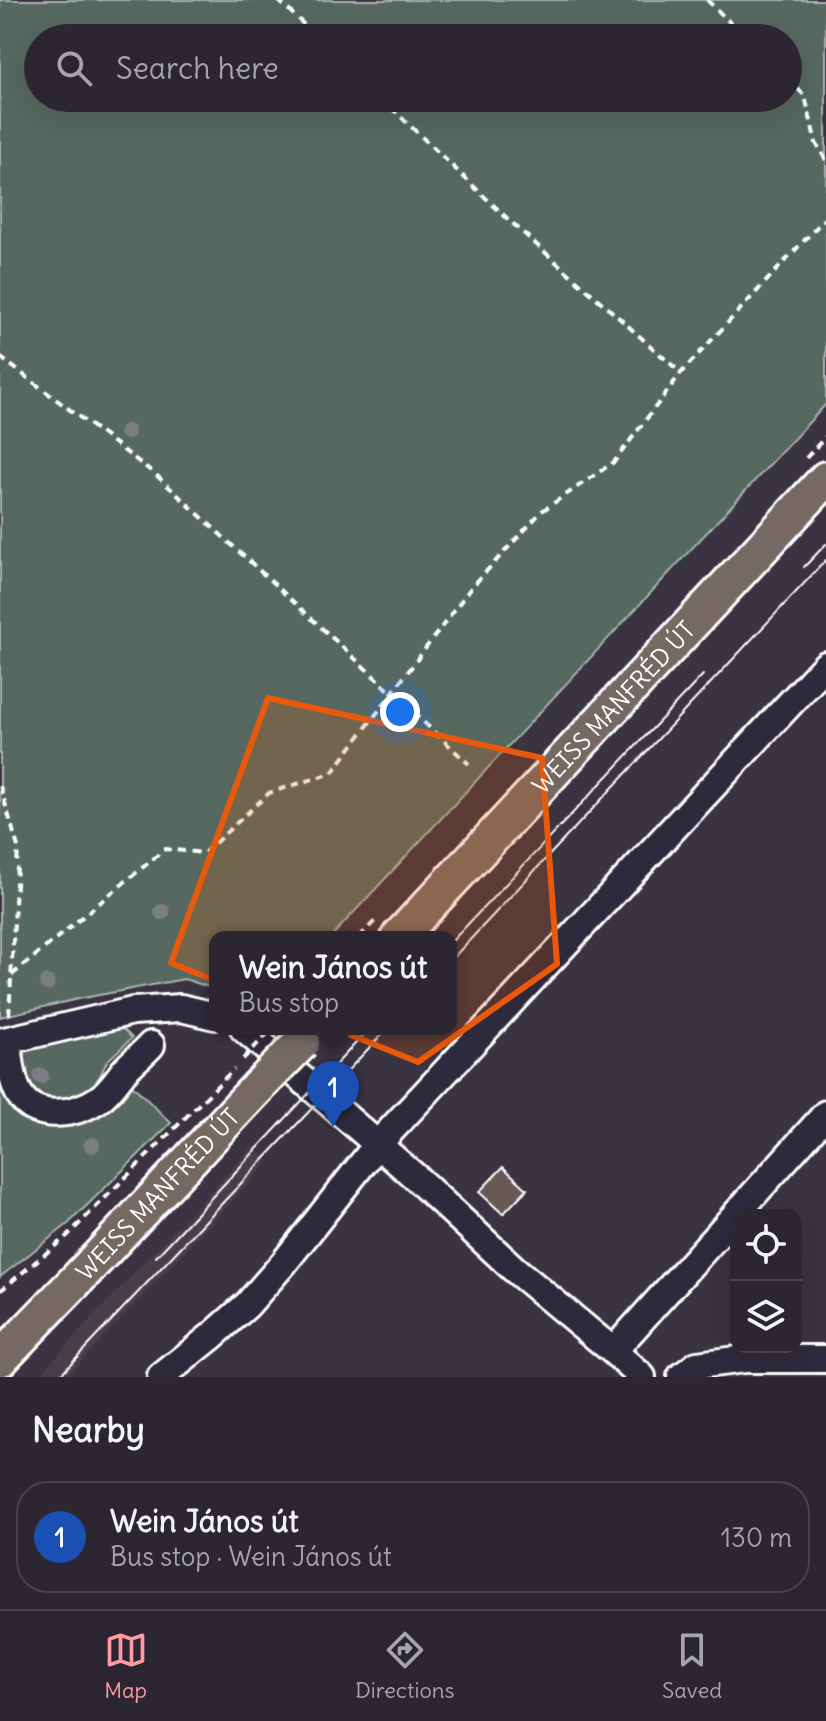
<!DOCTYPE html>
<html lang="en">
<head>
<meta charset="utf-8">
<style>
	body { margin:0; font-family:Delius,sans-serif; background:#342e3a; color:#f1f3f6 }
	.controls { position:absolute; right:24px; bottom:24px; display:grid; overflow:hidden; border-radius:16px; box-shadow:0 8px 32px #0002 }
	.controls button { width:72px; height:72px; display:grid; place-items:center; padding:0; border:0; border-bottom:2px solid #48434d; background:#2c2632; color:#f1f3f6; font:40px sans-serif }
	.you { position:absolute; left:400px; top:712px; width:28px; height:28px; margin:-20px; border:6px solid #fff; border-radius:50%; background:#1a73e8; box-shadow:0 0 0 12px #1a73e833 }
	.badge { display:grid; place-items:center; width:52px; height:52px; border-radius:50%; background:#ff9aa2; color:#fff; font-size:26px; font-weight:700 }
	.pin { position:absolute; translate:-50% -66px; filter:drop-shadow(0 2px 4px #0008) }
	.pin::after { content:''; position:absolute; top:42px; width:28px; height:24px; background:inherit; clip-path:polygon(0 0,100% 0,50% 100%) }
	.popup { position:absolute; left:209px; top:931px; width:248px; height:104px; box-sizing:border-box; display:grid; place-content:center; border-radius:16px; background:#2c2632; filter:drop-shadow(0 2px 6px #0005); font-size:26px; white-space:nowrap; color:#a6a5ac }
	.popup b { font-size:30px; color:#f1f3f6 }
	.popup::after { content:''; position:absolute; left:50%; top:100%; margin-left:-16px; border:16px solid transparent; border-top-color:#2c2632 }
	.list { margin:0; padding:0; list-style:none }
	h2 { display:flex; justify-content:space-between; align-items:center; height:104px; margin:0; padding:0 32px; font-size:34px }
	h2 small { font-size:26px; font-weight:400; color:#a6a5ac }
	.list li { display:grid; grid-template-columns:52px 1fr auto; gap:24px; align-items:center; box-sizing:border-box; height:112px; margin:0 16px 16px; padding:0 16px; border:2px solid #48434d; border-radius:32px }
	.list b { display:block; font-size:30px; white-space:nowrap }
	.list p { margin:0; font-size:26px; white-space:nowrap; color:#a6a5ac }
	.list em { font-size:26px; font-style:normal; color:#a6a5ac }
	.icon { flex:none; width:44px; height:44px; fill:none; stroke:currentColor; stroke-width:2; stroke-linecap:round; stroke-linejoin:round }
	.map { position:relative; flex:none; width:826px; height:1377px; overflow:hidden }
	.search { position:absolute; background:#2c2632; box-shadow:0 8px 32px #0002; left:24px; right:24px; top:24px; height:88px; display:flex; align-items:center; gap:20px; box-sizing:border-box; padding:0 28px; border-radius:44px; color:#a6a5ac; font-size:30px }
	.sheet { height:232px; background:#2c2632 }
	nav { display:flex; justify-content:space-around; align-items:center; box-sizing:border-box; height:112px; border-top:2px solid #48434d; background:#2c2632; font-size:22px; color:#a6a5ac }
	nav a { display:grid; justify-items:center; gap:4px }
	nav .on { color:#ff9aa2 }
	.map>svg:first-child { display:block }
	.built { fill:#483e48 }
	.green { fill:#566861; stroke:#aab4b0; stroke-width:2; fill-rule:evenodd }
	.building { fill:#675856; stroke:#fff; stroke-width:2 }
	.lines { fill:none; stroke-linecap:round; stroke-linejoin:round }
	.minor-casing { stroke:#fff; stroke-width:32 }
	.major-casing { stroke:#fff; stroke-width:40 }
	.path { stroke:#fff; stroke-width:4; stroke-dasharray:8 6; stroke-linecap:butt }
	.minor { stroke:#2f2a3d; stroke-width:26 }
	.major { stroke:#766964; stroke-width:34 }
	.tram { stroke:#fff; stroke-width:2 }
	.major-bridge-casing { stroke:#fff; stroke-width:40; stroke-linecap:butt }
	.path-bridge { stroke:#fff; stroke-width:4; stroke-dasharray:8 6; stroke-linecap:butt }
	.major-bridge { stroke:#766964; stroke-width:34 }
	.tree { fill:#7d7e83 }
	.marked { fill:#e8590c; fill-opacity:0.2; stroke:#e8590c; stroke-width:6; stroke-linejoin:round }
	.labels { text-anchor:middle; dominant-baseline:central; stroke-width:8; stroke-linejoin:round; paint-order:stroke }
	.street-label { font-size:24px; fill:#fff; stroke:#2f2a3d }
</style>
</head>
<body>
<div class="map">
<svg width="826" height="1377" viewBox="0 0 826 1377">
	<rect width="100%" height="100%" fill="#3a3342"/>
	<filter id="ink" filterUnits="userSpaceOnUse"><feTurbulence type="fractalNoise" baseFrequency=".0125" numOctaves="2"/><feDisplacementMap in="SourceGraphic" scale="16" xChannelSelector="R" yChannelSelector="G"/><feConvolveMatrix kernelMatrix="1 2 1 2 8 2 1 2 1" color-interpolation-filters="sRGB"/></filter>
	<g filter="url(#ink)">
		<path class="built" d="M253,1146L270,1161L66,1377H37Z"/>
		<path class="green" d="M0,0H826V404L331,937H215V989L184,979L78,999L0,1017ZM788,38V98H38V38Z
			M121,1027L132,1038L107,1061L84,1109L128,1081L171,1123L68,1224L0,1277V1056Z"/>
		<path class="building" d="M503,1167L527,1189L503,1214L479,1192Z"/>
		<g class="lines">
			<g class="minor-casing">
				<path id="minor" d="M244,1029L413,1175L514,1269L613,1351L642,1377
					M8,1040C9,1054 12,1083 20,1095C36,1122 77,1114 99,1099C110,1091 116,1081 124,1071C132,1062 143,1054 151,1045
					M0,1042L133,1011L181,1008L215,1016
					M613,1351L826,1114
					M161,1377L212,1336L247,1305L283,1264L377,1145L826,665
					M681,1377L697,1365L744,1359H826"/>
			</g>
			<g class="major-casing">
				<g id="major">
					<path id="s1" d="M399,937L826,479"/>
					<path id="s2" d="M0,1359L90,1266L258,1087"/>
				</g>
			</g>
			<path class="path" d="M278,0L318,38
				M707,0L746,38
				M788,79L805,96L816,143L826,160
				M381,98L511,222L681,373
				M0,357L155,474L469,764
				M806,458L826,436
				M0,786L18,847L9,1017
				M359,937L375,921
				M12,975L165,849L204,853L269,793L332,773L470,589L542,511L614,462L681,373L826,217
				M0,1291L67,1236L234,1069"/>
			<use href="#minor" class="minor"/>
			<use href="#major" class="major"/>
			<path class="tram" d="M804,567L826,544
				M451,942L703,675
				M451,960L826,560
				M156,1257L369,1029
				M58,1377L387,1029"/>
			<g class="major-bridge-casing">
				<path id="major-bridge" d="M258,1087L302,1042"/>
			</g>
			<path class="path-bridge" d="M243,1059L272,1029"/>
			<use href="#major-bridge" class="major-bridge"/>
		</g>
		<g class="tree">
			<circle cx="127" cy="432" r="8"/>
			<circle cx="162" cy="912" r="8"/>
			<circle cx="47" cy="983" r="8"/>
			<circle cx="41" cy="1076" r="8"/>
			<circle cx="92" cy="1145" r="8"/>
		</g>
	</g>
	<path class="marked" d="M268,698L542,758L557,964L418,1062L171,963Z"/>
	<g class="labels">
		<g class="street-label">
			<text stroke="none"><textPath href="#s1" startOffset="314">WEISS MANFRÉD ÚT</textPath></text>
			<text stroke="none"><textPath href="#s2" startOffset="228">WEISS MANFRÉD ÚT</textPath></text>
		</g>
	</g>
</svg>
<div class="controls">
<button><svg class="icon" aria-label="locate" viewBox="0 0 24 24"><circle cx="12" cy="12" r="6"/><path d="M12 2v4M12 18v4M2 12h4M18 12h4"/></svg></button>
<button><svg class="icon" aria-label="layers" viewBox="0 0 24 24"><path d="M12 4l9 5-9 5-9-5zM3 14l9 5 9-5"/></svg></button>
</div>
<div class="you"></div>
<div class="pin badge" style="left:333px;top:1127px;background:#1a4fb4">1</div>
<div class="popup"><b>Wein János út</b>Bus stop</div>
<div class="search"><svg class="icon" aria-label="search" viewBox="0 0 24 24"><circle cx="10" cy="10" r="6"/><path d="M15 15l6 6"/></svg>Search here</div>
</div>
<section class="sheet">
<h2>Nearby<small></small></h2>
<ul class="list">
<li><span class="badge" style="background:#1a4fb4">1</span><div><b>Wein János út</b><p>Bus stop · Wein János út</p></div><em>130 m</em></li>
</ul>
</section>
<nav>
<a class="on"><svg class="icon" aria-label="map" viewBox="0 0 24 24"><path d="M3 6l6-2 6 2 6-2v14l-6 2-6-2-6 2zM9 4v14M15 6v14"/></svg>Map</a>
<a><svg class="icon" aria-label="directions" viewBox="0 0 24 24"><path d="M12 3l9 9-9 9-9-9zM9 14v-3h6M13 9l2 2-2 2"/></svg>Directions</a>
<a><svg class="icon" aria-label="saved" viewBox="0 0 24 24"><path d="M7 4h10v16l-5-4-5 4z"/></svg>Saved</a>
</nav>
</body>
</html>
